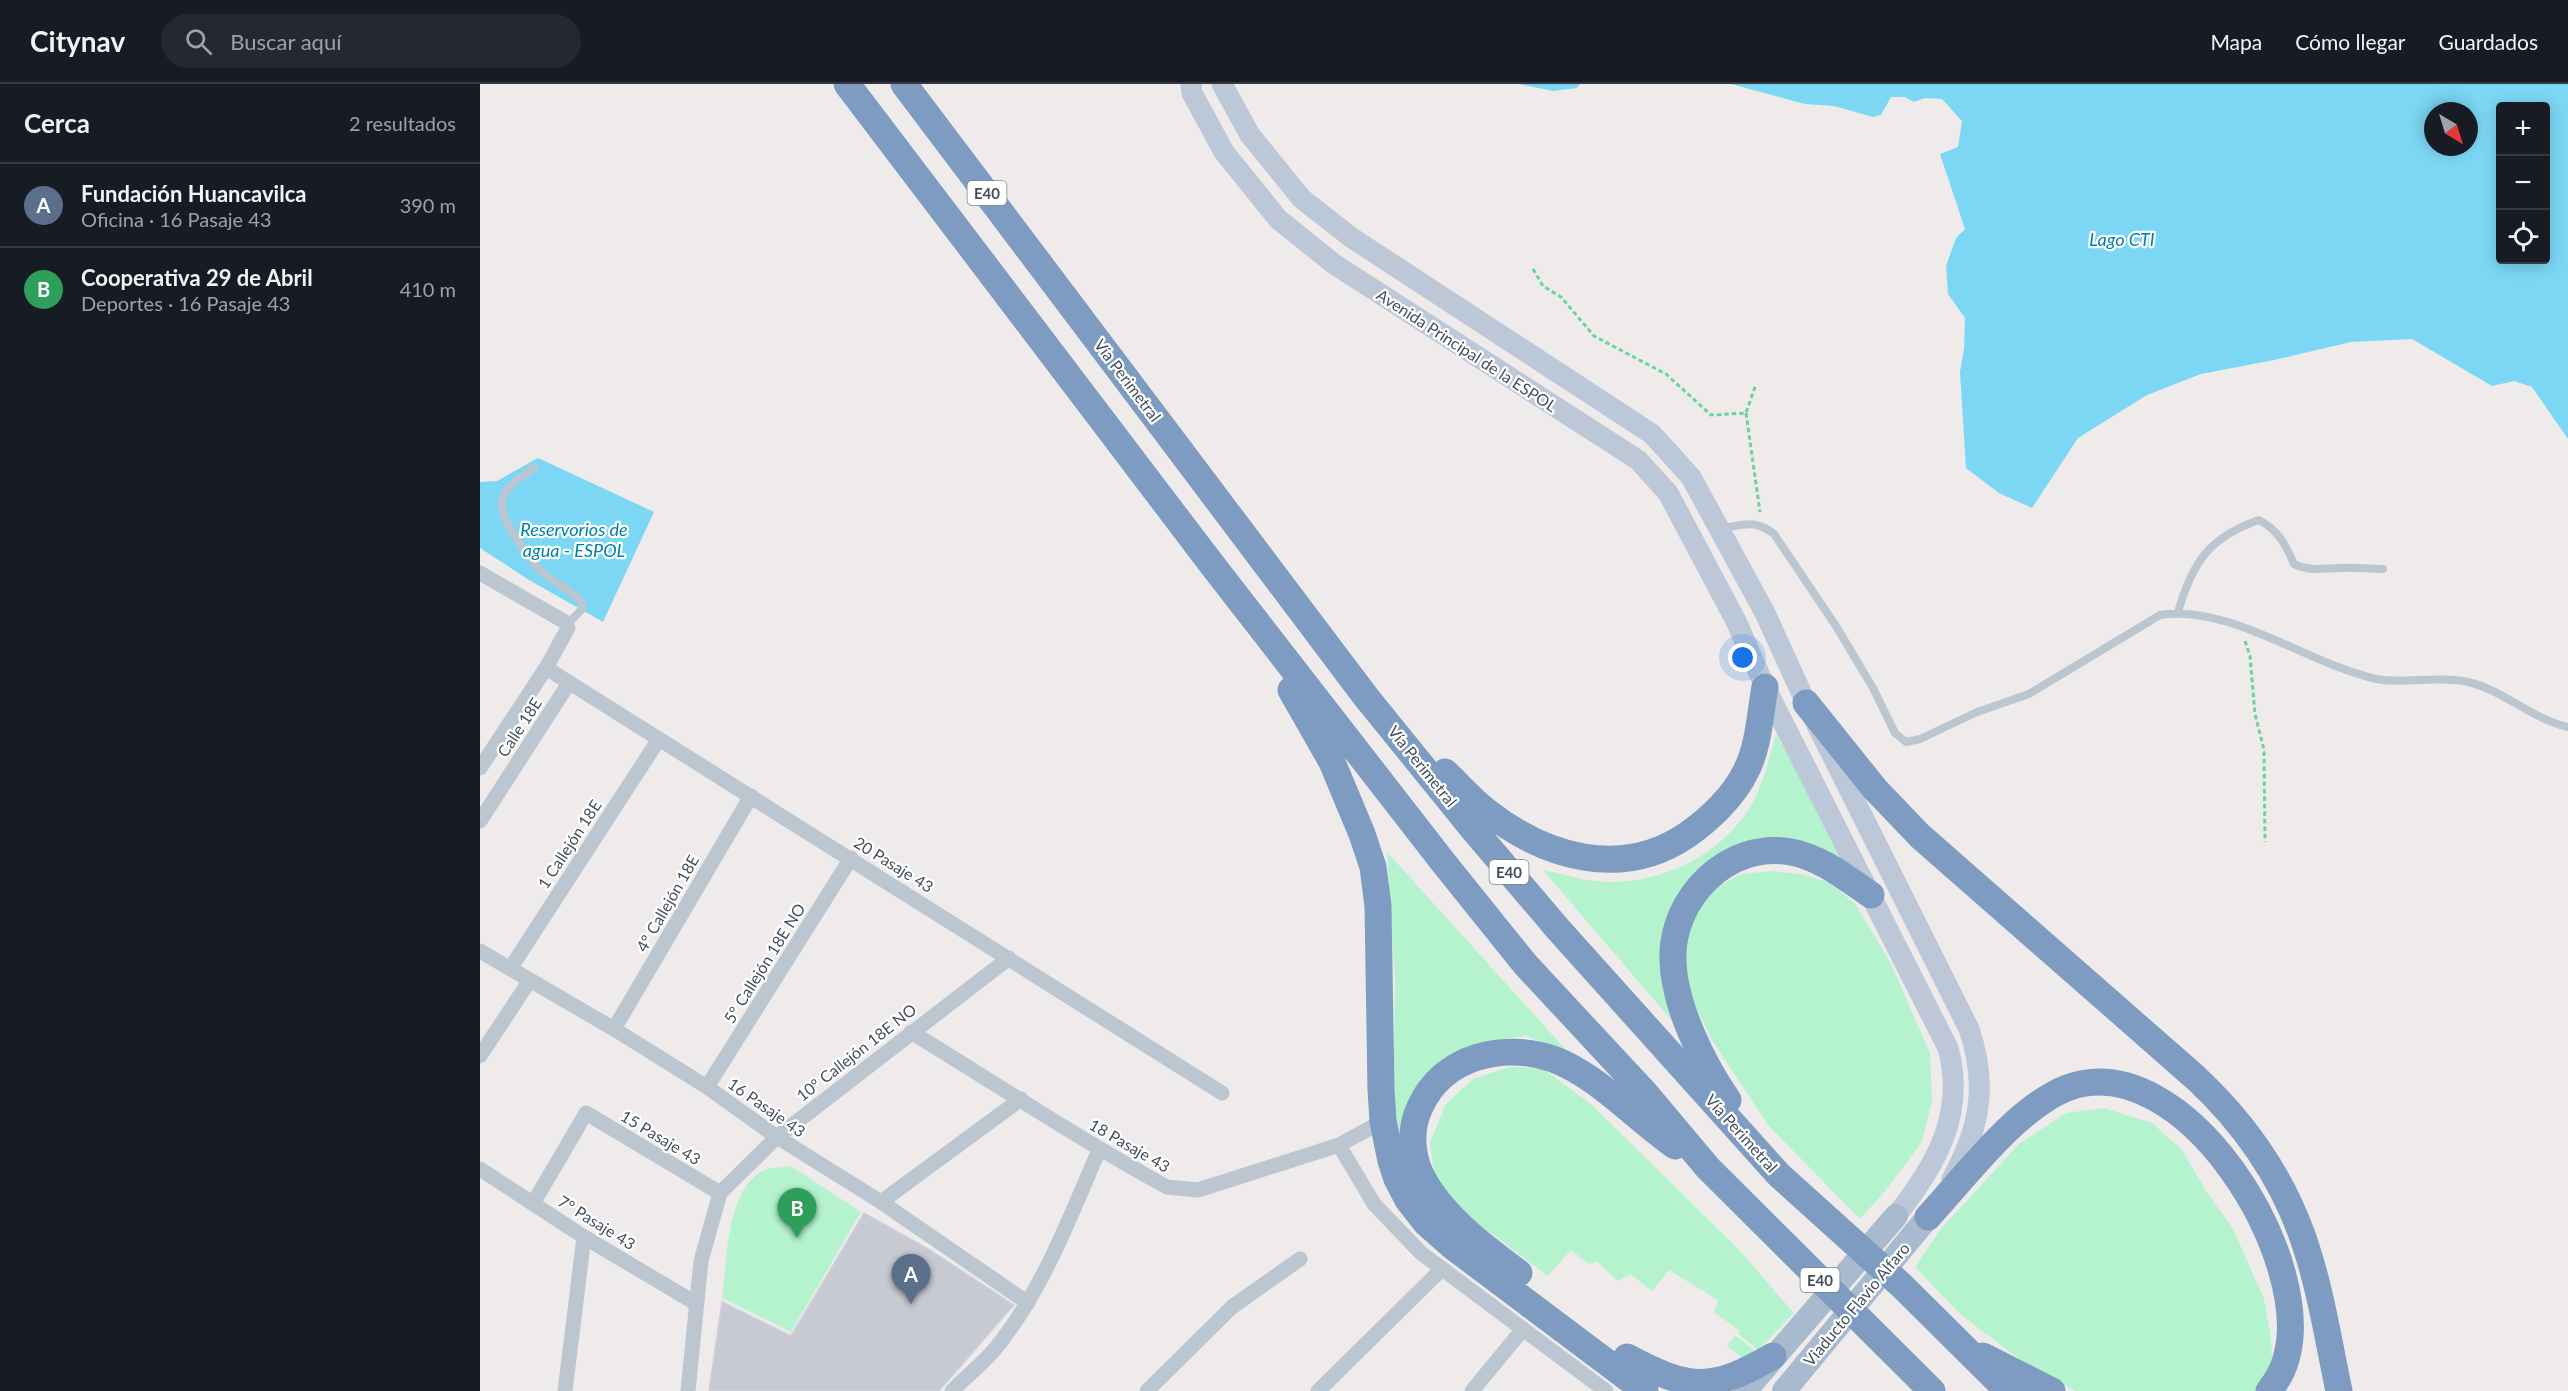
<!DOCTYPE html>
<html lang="es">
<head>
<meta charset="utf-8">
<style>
	body { margin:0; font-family:Lato,sans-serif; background:#242831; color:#f1f3f6 }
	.controls { position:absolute; right:18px; top:18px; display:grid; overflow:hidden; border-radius:6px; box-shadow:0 3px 15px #0003 }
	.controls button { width:54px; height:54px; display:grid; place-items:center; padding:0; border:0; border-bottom:2px solid #363941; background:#171b24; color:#f1f3f6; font:30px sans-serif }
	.compass { position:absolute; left:1944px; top:18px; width:54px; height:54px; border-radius:50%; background:#171b24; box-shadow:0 3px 15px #0003; rotate:142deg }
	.you { position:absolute; left:1263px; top:574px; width:21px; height:21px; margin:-15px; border:4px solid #fff; border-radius:50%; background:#1a73e8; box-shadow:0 0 0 9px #1a73e833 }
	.badge { display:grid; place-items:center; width:39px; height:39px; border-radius:50%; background:#b45309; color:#fff; font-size:20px; font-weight:700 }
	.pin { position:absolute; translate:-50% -50px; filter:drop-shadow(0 2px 3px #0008) }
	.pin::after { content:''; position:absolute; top:32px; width:21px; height:18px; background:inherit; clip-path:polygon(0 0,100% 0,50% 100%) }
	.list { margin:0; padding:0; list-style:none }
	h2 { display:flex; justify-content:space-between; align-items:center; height:78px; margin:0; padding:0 24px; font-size:26px }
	h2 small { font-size:20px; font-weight:400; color:#9ea1a6 }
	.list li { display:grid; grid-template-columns:39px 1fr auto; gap:18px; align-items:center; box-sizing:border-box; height:84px; padding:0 24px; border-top:2px solid #363941 }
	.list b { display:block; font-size:22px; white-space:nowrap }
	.list p { margin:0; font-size:20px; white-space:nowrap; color:#9ea1a6 }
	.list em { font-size:20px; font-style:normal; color:#9ea1a6 }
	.icon { flex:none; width:33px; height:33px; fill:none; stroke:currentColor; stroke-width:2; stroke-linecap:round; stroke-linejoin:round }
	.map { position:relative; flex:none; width:2088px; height:1307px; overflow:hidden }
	header { display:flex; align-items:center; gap:36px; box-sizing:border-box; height:84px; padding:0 30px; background:#171b24; border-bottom:2px solid #363941 }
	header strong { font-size:28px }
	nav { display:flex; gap:33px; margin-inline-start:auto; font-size:21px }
	.search { width:420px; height:54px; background:#242831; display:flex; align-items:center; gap:15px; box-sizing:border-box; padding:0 21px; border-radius:33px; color:#9ea1a6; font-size:22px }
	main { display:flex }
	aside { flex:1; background:#171b24 }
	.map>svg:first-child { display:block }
	.green { fill:#b4f3ce }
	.water { fill:#7cd7f4; fill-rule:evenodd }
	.building { fill:#c7cad3; stroke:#cfd1d9; stroke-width:1.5 }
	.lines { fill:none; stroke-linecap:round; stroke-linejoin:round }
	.path { stroke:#69d4a2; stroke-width:3; stroke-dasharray:4.5 3; stroke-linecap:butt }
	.lane { stroke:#bbc6d0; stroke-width:8 }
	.street { stroke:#bbc6d0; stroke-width:15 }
	.secondary { stroke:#bcc8d8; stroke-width:21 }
	.primary { stroke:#a8bace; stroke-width:24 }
	.highway { stroke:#7e9cc1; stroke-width:27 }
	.labels { text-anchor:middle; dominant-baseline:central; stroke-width:4.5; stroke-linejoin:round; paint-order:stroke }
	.shield { fill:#fff; stroke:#7b848c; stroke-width:1.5 }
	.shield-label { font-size:15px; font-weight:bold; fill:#434f5b }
	.street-label { font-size:16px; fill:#434f5b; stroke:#fff }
	.water-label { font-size:18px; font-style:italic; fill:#0180a8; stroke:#fff }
</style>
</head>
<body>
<header>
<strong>Citynav</strong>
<div class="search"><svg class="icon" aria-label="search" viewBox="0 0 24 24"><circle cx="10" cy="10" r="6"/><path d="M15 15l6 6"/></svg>Buscar aquí</div>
<nav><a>Mapa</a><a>Cómo llegar</a><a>Guardados</a></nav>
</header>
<main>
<aside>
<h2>Cerca<small>2 resultados</small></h2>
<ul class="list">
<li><span class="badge" style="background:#5c6f8a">A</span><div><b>Fundación Huancavilca</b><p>Oficina · 16 Pasaje 43</p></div><em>390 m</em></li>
<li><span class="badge" style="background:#2e9e5b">B</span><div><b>Cooperativa 29 de Abril</b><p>Deportes · 16 Pasaje 43</p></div><em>410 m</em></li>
</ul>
</aside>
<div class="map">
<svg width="2088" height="1307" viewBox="0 0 2088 1307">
	<rect width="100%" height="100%" fill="#efebeb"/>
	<path class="green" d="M1296,650L1367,776L1248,774L1183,878L1182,905L1200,946L1063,786C1080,789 1099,796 1116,797C1170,803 1229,778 1262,735C1281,711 1288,678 1296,650Z
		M907,768L1095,976L1076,964L1046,952L998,959L952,987L921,1071L913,1037L915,898Z
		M1292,787L1320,790L1351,799L1376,821L1411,880L1450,969L1452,1017L1442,1058L1406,1106L1380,1135L1288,1041L1232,956L1207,906L1203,876L1210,837L1233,805L1262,790Z
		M1029,983L1062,984L1112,1021L1259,1166L1314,1229L1278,1266L1258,1250L1260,1247L1234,1228L1238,1216L1189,1186L1172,1207L1150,1190L1138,1197L1117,1178L1109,1180L1091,1166L1068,1192L967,1116L954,1089L950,1058L966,1020L993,995Z
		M1624,1024L1672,1039L1702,1066L1726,1107L1753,1145L1784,1215L1791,1254L1793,1292L1778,1307H1595L1546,1280L1480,1230L1435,1183L1461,1145L1539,1060L1586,1029Z
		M311,1082L381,1128L311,1248L242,1214C247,1177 246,1111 280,1088C287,1083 302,1084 311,1082Z
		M1255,1251L1274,1266L1265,1276L1247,1262Z"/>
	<path class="water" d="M1039,0H1100L1097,4L1073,7Z
		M1251,0H2088V355L2052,303L2034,297L2012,302L1932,255L1871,258L1794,276L1721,290L1667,311L1598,354L1552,424L1519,409L1486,384L1480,288L1484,265L1485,234L1468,210L1466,182L1476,154L1485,145L1460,70L1478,63L1482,37L1462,15L1445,14L1434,18L1425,13H1411L1401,31L1393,33L1354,22L1325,20ZM2066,22V176H2020V22ZM1953,27H1989V63H1953Z
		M58,374L174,428L123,538L49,496L0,464V398L17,397Z"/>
	<path class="building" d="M384,1129L450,1166L534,1221L459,1307H229L242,1218L311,1252Z"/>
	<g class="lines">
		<path class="path" d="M1053,185L1063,202L1081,213L1114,252L1186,290L1231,331L1266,329L1276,300
			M1266,329L1280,428
			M1765,557L1770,572L1775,630L1784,666L1785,758"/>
		<path class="lane" d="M54,384C18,407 12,420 38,457C46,469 55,483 67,492C78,501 91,507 101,517L102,525L87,541
			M1243,444C1265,441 1275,435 1294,450L1356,542L1393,604L1415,649L1426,658L1440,655L1497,628L1549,610L1680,531C1748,520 1826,578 1892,594C1919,601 1959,591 1988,598C2023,606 2052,635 2088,643
			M1698,528C1712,479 1729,453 1779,436C1798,446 1806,461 1814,480C1830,488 1842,484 1860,484C1874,483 1888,485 1903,485"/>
		<path class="street" d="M0,489L85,538L88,544L66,584L0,684
			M66,584L742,1009
			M0,737L89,599
			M0,867L134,945L227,1003L297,1053L401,1118L548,1219
			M30,885L179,655
			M134,945L271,712
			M431,948C516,1000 599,1055 687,1103L718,1106L859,1061L903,1037
			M0,972L50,896
			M227,1003L371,774
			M859,1061L894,1120L941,1169L1126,1307
			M0,1085L104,1153L217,1220
			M54,1118L106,1029L240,1109
			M401,1118L541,1015
			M85,1307L104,1153
			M208,1307L221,1177L240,1109L297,1053L529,874
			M472,1307C486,1293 502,1280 515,1265C563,1206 589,1135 619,1066
			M667,1307L752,1223L820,1175
			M838,1307L962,1185
			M992,1307L1043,1245"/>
		<path class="secondary" d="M711,0L712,9L744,68L798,135L854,180L1158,376L1188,409L1256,537L1285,603L1468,964C1486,1030 1456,1081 1416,1132
			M742,0L770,51L822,115L872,154L1172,350L1211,393L1285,529L1326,619L1489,945C1508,1001 1500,1044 1472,1095"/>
		<path class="primary" d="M1265,1307L1416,1132
			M1304,1307L1448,1133"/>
		<path class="highway" d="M367,0L730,478L963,778L1045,880L1165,1009L1228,1084L1452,1307
			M424,0L886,613L993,745L1078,845L1299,1091L1421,1201L1528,1307
			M811,606L852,678L882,750L893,783L898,822L901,1006L903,1037L911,1077L917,1095L928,1116L946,1139L972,1162L1165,1307
			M1326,619L1395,705L1440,752L1716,994C1763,1038 1800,1090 1822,1151C1840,1201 1848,1255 1859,1307
			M965,688C978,700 991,715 1005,726C1064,773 1141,796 1207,751C1230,735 1254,712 1266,687C1279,662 1280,630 1285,603
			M1248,1016C1223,980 1194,921 1193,877C1190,815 1248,756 1311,768C1342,774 1366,794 1391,811
			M1448,1133C1485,1093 1536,1024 1587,1004C1704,960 1836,1175 1806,1275C1803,1287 1796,1298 1789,1307
			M1039,1189C1004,1163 959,1130 940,1089C931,1069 930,1043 940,1023C963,972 1023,958 1073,975C1117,991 1156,1035 1195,1062
			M1503,1272L1572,1307
			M1147,1273C1210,1307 1233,1307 1293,1272"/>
	</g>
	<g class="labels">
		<g class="shield">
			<rect x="487.5" y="97" width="39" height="24" rx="4.5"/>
			<rect x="1009.5" y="776" width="39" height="24" rx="4.5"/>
			<rect x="1320.5" y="1184" width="39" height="24" rx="4.5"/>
		</g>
		<g class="shield-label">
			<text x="507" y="109">E40</text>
			<text x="1029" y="788">E40</text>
			<text x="1340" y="1196">E40</text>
		</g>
		<g class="street-label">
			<text transform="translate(987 266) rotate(33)">Avenida Principal de la ESPOL</text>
			<text transform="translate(648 296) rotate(53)">Vía Perimetral</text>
			<text transform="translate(39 643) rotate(-57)">Calle 18E</text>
			<text transform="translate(943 682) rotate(51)">Vía Perimetral</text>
			<text transform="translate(89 760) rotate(-57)">1 Callejón 18E</text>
			<text transform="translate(414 780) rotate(32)">20 Pasaje 43</text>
			<text transform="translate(187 819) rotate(-60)">4° Callejón 18E</text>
			<text transform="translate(284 879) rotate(-58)">5° Callejón 18E NO</text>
			<text transform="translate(376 968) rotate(-38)">10° Callejón 18E NO</text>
			<text transform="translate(287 1023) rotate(35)">16 Pasaje 43</text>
			<text transform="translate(1262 1049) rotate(48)">Vía Perimetral</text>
			<text transform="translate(181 1053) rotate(31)">15 Pasaje 43</text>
			<text transform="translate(650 1061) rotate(30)">18 Pasaje 43</text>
			<text transform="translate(117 1138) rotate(32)">7° Pasaje 43</text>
			<text transform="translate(1376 1220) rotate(-50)">Viaducto Flavio Alfaro</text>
		</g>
		<g class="water-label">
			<text x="1642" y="155">Lago CTI</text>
			<text x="94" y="445">Reservorios de<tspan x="94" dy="21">agua - ESPOL</tspan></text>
		</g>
	</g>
</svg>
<div class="controls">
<button>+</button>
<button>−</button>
<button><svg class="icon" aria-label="locate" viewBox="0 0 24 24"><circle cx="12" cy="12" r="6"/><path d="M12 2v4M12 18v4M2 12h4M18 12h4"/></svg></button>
</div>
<svg class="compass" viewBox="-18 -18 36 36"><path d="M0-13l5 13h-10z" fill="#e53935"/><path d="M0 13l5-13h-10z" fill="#9ea1a6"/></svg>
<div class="you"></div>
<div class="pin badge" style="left:431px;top:1220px;background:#5c6f8a">A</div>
<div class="pin badge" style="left:317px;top:1154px;background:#2e9e5b">B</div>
</div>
</main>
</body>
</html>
